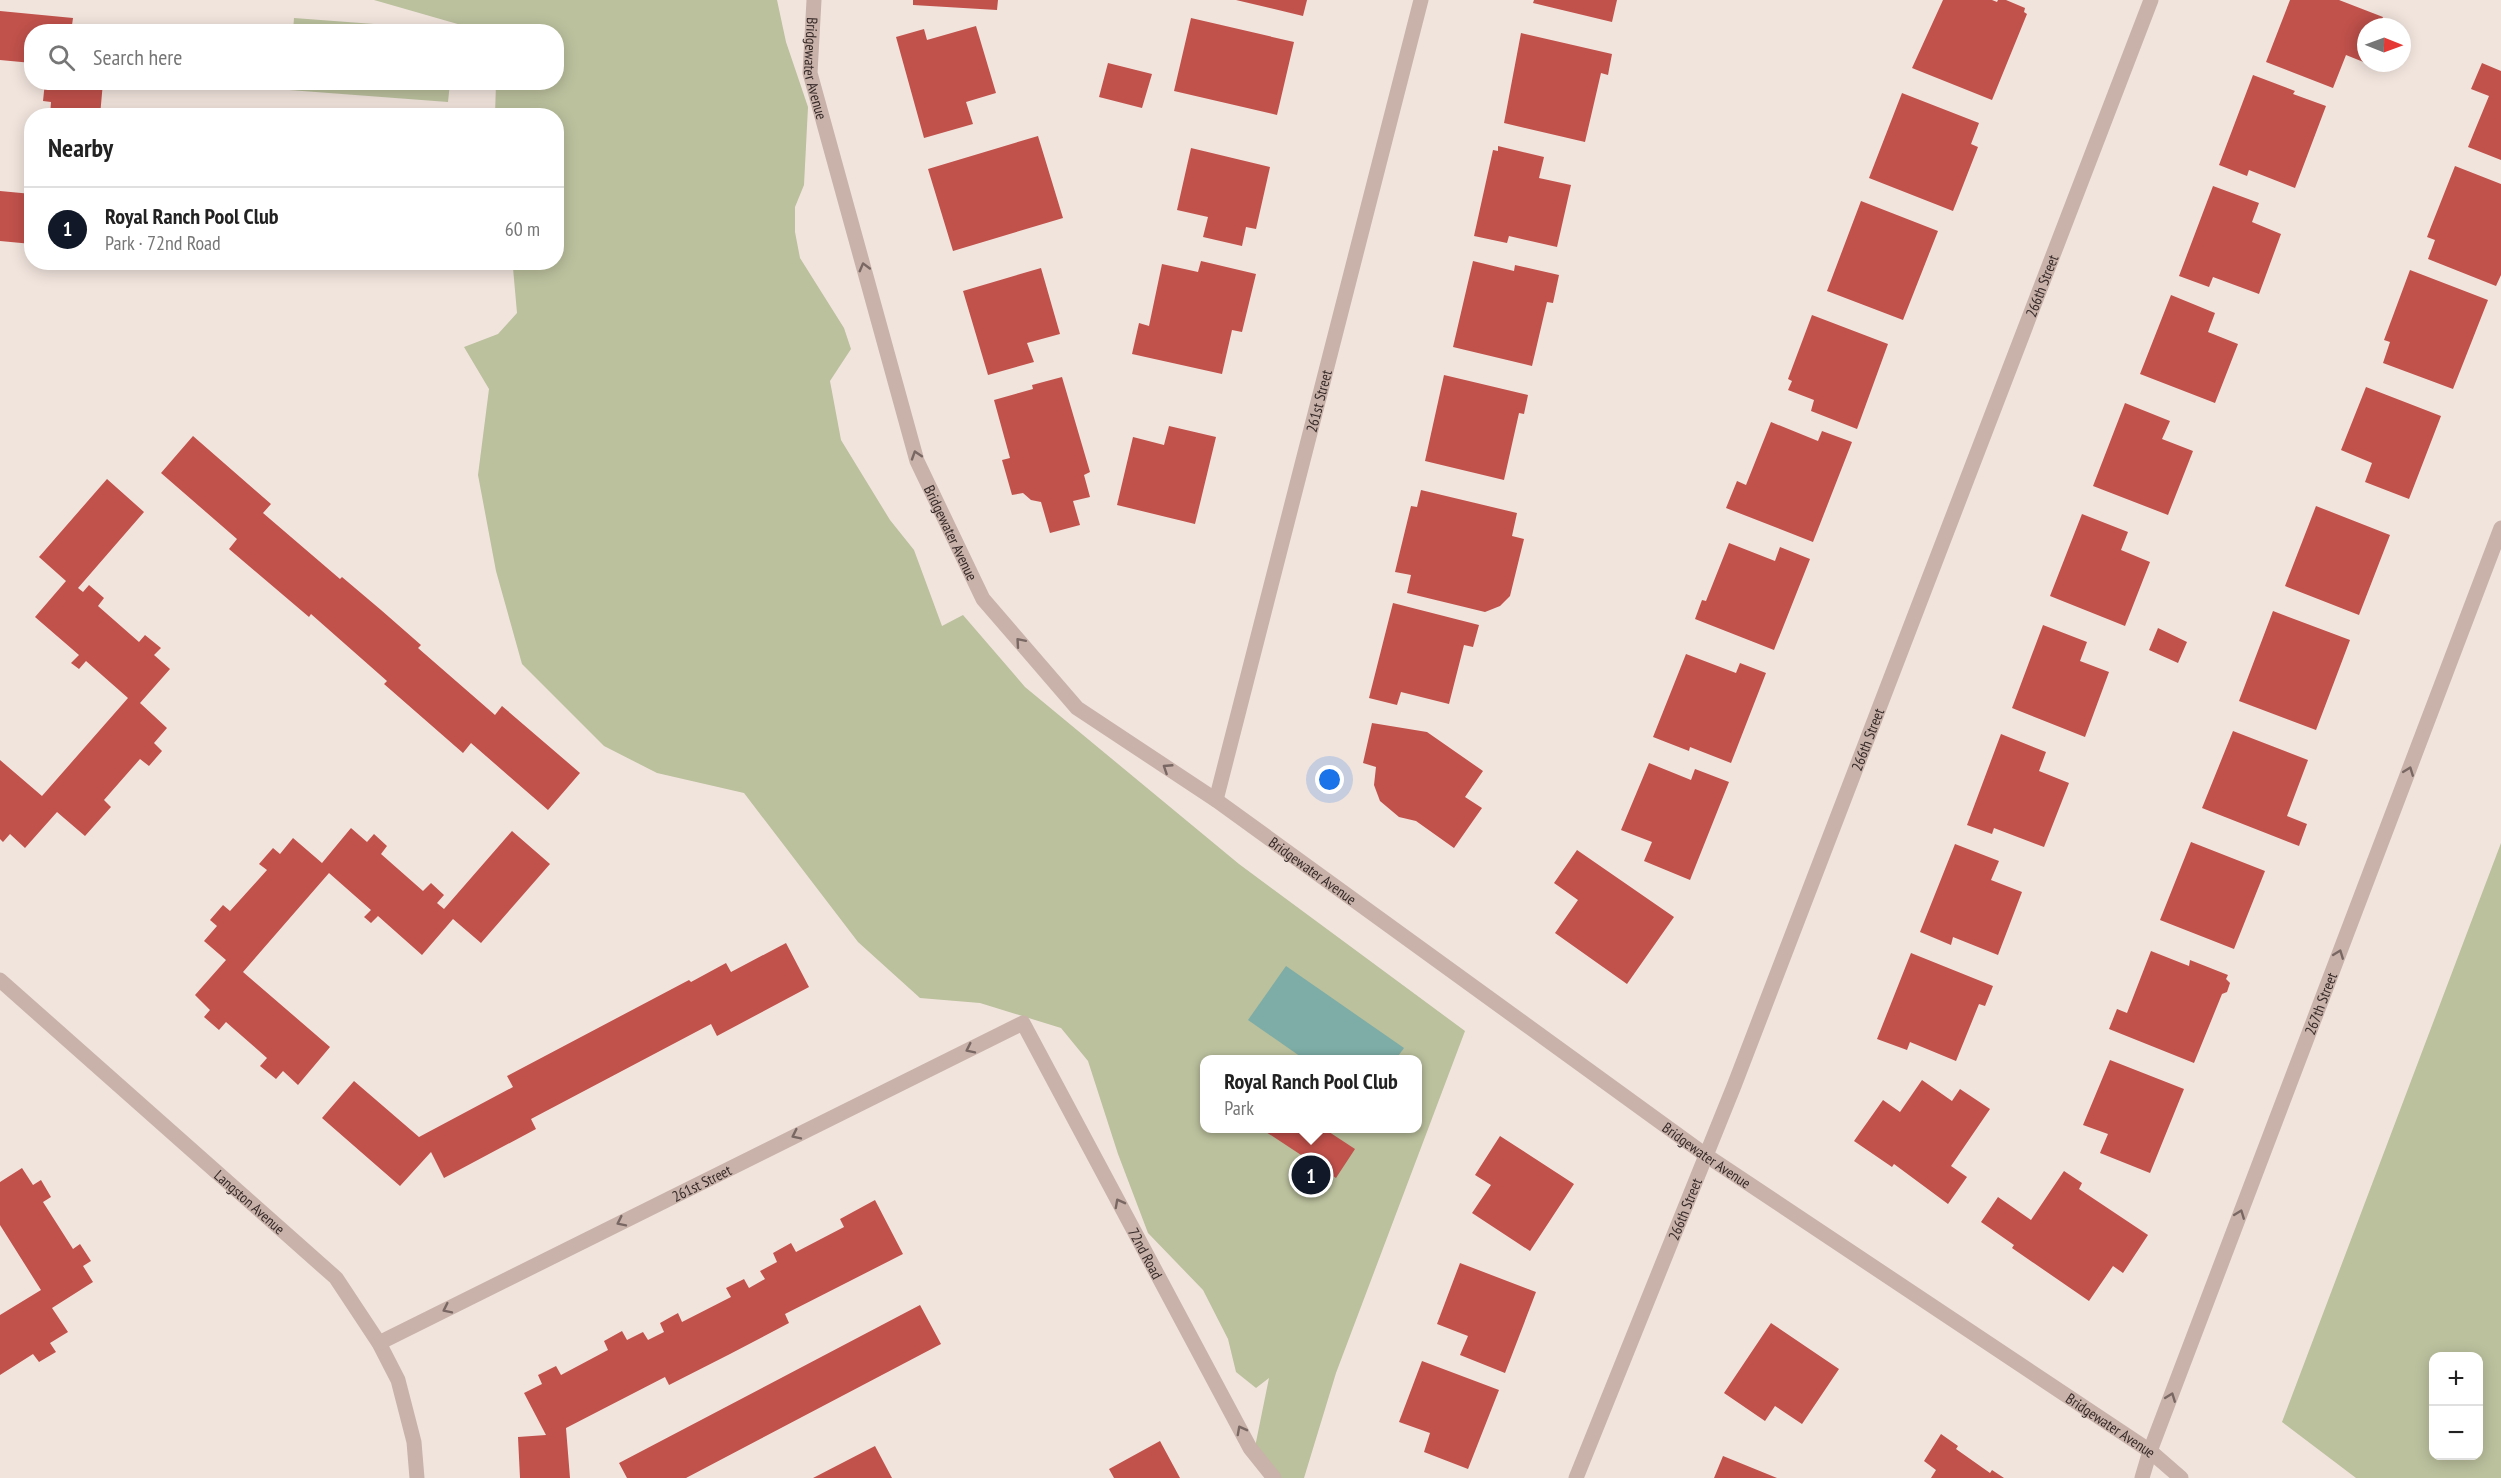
<!DOCTYPE html>
<html lang="en">
<head>
<meta charset="utf-8">
<style>
	body { margin:0; font-family:"PT Sans Narrow",sans-serif; background:#f2f2f2; color:#222 }
	.controls { position:absolute; right:18px; bottom:18px; display:grid; overflow:hidden; border-radius:12px; box-shadow:0 3px 15px #0003 }
	.controls button { width:54px; height:54px; display:grid; place-items:center; padding:0; border:0; border-bottom:2px solid #e0e0e0; background:#fff; color:#222; font:30px sans-serif }
	.compass { position:absolute; left:2357px; top:18px; width:54px; height:54px; border-radius:50%; background:#fff; box-shadow:0 3px 15px #0003; rotate:91deg }
	.you { position:absolute; left:1330px; top:780px; width:21px; height:21px; margin:-15px; border:4px solid #fff; border-radius:50%; background:#1a73e8; box-shadow:0 0 0 9px #1a73e833 }
	.badge { display:grid; place-items:center; width:39px; height:39px; border-radius:50%; background:#111827; color:#fff; font-size:20px; font-weight:700 }
	.pin { position:absolute; translate:-50% -50%; border:3px solid #fff; box-shadow:0 2px 6px #0006 }
	.popup { position:absolute; left:1200px; top:1055px; width:222px; height:78px; box-sizing:border-box; display:grid; place-content:center; border-radius:12px; background:#fff; filter:drop-shadow(0 2px 4px #0005); font-size:20px; white-space:nowrap; color:#767676 }
	.popup b { font-size:22px; color:#222 }
	.popup::after { content:''; position:absolute; left:50%; top:100%; margin-left:-12px; border:12px solid transparent; border-top-color:#fff }
	.list { margin:0; padding:0; list-style:none }
	h2 { display:flex; justify-content:space-between; align-items:center; height:78px; margin:0; padding:0 24px; font-size:26px }
	h2 small { font-size:20px; font-weight:400; color:#767676 }
	.list li { display:grid; grid-template-columns:39px 1fr auto; gap:18px; align-items:center; box-sizing:border-box; height:84px; padding:0 24px; border-top:2px solid #e0e0e0 }
	.list b { display:block; font-size:22px; white-space:nowrap }
	.list p { margin:0; font-size:20px; white-space:nowrap; color:#767676 }
	.list em { font-size:20px; font-style:normal; color:#767676 }
	.icon { flex:none; width:33px; height:33px; fill:none; stroke:currentColor; stroke-width:2; stroke-linecap:round; stroke-linejoin:round }
	.map { position:relative; flex:none; width:2501px; height:1478px; overflow:hidden }
	.search { position:absolute; background:#fff; box-shadow:0 3px 15px #0003; left:24px; top:24px; width:540px; height:66px; display:flex; align-items:center; gap:15px; box-sizing:border-box; padding:0 21px; border-radius:24px; color:#767676; font-size:22px }
	.panel { position:absolute; background:#fff; box-shadow:0 3px 15px #0003; left:24px; top:108px; width:540px; height:162px; border-radius:24px }
	.map>svg:first-child { display:block }
	.green { fill:#bbc09d; fill-rule:evenodd }
	.water { fill:#7dada6 }
	.building { fill:#c1514b }
	.lines { fill:none; stroke-linecap:round; stroke-linejoin:round }
	.street { stroke:#c9b2a9; stroke-width:15 }
	.oneway { stroke:#786763 }
	.labels { text-anchor:middle; dominant-baseline:central; stroke-width:6; stroke-linejoin:round; paint-order:stroke }
	.street-label { font-size:15px; fill:#362a29; stroke:#f9efe9 }
</style>
</head>
<body>
<div class="map">
<svg width="2501" height="1478" viewBox="0 0 2501 1478">
	<rect width="100%" height="100%" fill="#f1e4dd"/>
	<path class="green" d="M374,0H777L786,42L808,107L804,185L795,207V232L800,258L844,328L851,349L830,381L841,440L890,520L914,550L942,626L963,615L1025,687L1239,864L1465,1031L1336,1373L1304,1478H1280L1255,1447L1269,1378L1256,1388L1236,1372L1228,1339L1203,1290L1148,1233L1118,1154L1088,1061L1061,1028L980,1003L920,998L858,942L744,793L657,773L604,746L522,664L496,571L478,475L489,389L464,347L498,334L517,313L513,268L473,263L556,262V116L495,115L496,83L556,82V32L477,31L475,29ZM1204,1060H1418V1128H1204Z
		M294,18L454,30V31H293Z
		M289,83V82L450,83L448,102L289,90Z
		M2501,843V1478H2356L2282,1422ZM2478,1356V1456H2434V1356Z"/>
	<path class="water" d="M1286,966L1404,1048L1396,1059H1304L1248,1020Z"/>
	<path class="building" d="M913,0H998L997,10L913,5Z
		M1236,0H1307L1303,16Z
		M1534,0H1617L1612,22L1533,3Z
		M1943,0H1992L1997,2L1998,0H2006L2025,8L2024,12L2027,14L1992,100L1912,68Z
		M2290,0H2339L2383,17L2379,27H2366V63L2346,55L2333,88L2266,62Z
		M0,11L73,18L71,32H32V63L0,60Z
		M1191,18L1294,42L1277,115L1174,91Z
		M976,26L996,93L966,102L973,124L924,138L896,37L924,29L927,40Z
		M1521,33L1612,54L1608,75L1601,73L1585,142L1504,123Z
		M1108,63L1152,74L1142,108L1099,97Z
		M2482,63L2501,71V160L2468,147L2489,96L2471,89Z
		M2253,75L2295,91L2293,94L2326,106L2295,188L2249,170L2247,176L2219,165Z
		M45,82H103L100,116H50L51,102L43,101Z
		M1902,93L1979,123L1971,144L1978,147L1953,211L1869,178Z
		M1038,136L1063,218L953,251L928,169Z
		M1498,146L1544,157L1539,178L1571,185L1557,247L1509,236L1507,243L1474,236L1493,150L1498,151Z
		M1191,148L1270,167L1256,229L1246,227L1242,246L1203,237L1208,217L1177,210Z
		M2455,166L2501,184V275L2496,286L2428,259L2435,240L2427,237Z
		M2213,186L2259,203L2252,222L2281,234L2259,294L2213,277L2209,287L2179,276Z
		M0,191L32,194V244L0,241Z
		M1861,201L1938,231L1903,320L1827,291Z
		M1201,261L1256,274L1242,332L1232,330L1222,374L1132,354L1139,323L1149,326L1162,264L1198,272Z
		M1473,261L1514,271L1515,265L1559,275L1553,303L1547,302L1532,366L1453,347Z
		M1041,268L1060,334L1027,343L1034,362L988,375L963,291Z
		M2410,270L2488,300L2453,389L2383,363L2390,342L2384,340Z
		M2171,295L2215,313L2208,332L2238,344L2215,403L2140,374Z
		M1812,315L1888,344L1857,429L1811,411L1814,400L1788,390L1792,381L1788,379Z
		M1444,375L1528,395L1524,414L1519,413L1504,480L1425,461Z
		M1062,377L1090,472L1084,475L1090,497L1073,501L1080,525L1050,533L1041,502L1031,500L1023,493L1012,495L1002,460L1010,458L994,400L1033,389L1032,385Z
		M2366,387L2441,416L2409,499L2365,482L2372,463L2341,450Z
		M2125,403L2170,421L2162,439L2193,451L2168,515L2093,486Z
		M1771,422L1818,441L1822,431L1852,442L1813,542L1726,508L1737,481L1746,485Z
		M1169,426L1216,437L1195,524L1117,505L1133,437L1164,445Z
		M193,436L271,504L263,513L340,579L342,577L381,610L421,645L418,648L495,715L502,706L580,773L548,810L471,743L463,753L384,684L387,681L311,614L309,617L229,549L237,539L161,473Z
		M107,479L144,512L78,588L83,592L89,585L104,598L98,606L139,642L145,635L161,648L154,655L170,669L140,703L167,728L154,743L162,751L149,766L140,759L104,800L111,807L85,836L57,812L25,848L10,834L3,842L0,839V760L42,796L128,698L86,661L79,669L71,663L79,655L35,617L66,581L39,557Z
		M1421,490L1517,513L1512,536L1524,539L1510,596L1500,606L1485,612L1407,593L1411,575L1395,572L1411,506L1417,507Z
		M2316,506L2390,535L2359,615L2285,586Z
		M2082,514L2128,532L2121,550L2150,562L2125,626L2050,596Z
		M1729,543L1775,561L1780,547L1810,559L1774,650L1695,619L1702,600L1706,601Z
		M1393,603L1479,625L1473,647L1464,645L1449,704L1401,692L1397,705L1369,698Z
		M2273,611L2350,640L2316,730L2239,701Z
		M2043,625L2087,642L2080,661L2109,672L2085,737L2012,708Z
		M2158,628L2187,642L2178,663L2149,650Z
		M1686,654L1736,673L1740,663L1766,673L1731,763L1690,747L1689,751L1653,737Z
		M1372,723L1427,732L1483,771L1465,797L1482,808L1454,848L1416,821L1399,817L1380,801L1374,785L1376,767L1363,763Z
		M2233,731L2308,760L2287,816L2307,824L2299,846L2202,808Z
		M2001,734L2046,752L2039,771L2069,783L2044,847L1994,828L1992,834L1967,825Z
		M1649,763L1691,780L1695,769L1729,782L1690,880L1644,861L1652,842L1621,830Z
		M351,828L367,842L374,834L387,846L381,854L423,891L431,883L444,895L437,903L444,909L512,831L550,864L481,943L453,919L422,955L378,916L371,923L364,917L371,910L329,873L243,972L330,1047L298,1085L283,1071L276,1079L260,1066L267,1058L226,1022L219,1030L204,1017L210,1010L195,995L226,960L204,941L217,926L210,920L223,905L230,911L267,870L259,864L273,848L280,854L293,838L322,863Z
		M2191,842L2265,871L2234,949L2160,920Z
		M1955,844L1999,861L1991,880L2022,892L1998,955L1953,937L1951,945L1920,932Z
		M1577,850L1674,917L1627,984L1555,933L1578,900L1554,883Z
		M786,943L809,987L717,1036L711,1024L531,1119L536,1129L444,1178L431,1152L400,1186L322,1118L354,1081L419,1137L513,1087L507,1076L689,980L691,982L726,963L731,972Z
		M2151,951L2189,966L2190,960L2228,975L2226,979L2230,983L2227,992L2222,994L2194,1063L2109,1029L2117,1009L2127,1013Z
		M1911,953L1993,986L1985,1006L1979,1004L1956,1061L1910,1042L1907,1050L1877,1039Z
		M2110,1060L2184,1089L2150,1173L2100,1153L2108,1134L2083,1125Z
		M1922,1080L1952,1101L1960,1089L1990,1109L1951,1166L1967,1177L1948,1204L1894,1164L1892,1167L1854,1141L1883,1100L1900,1112Z
		M1260,1128H1323L1355,1149L1336,1178Z
		M1500,1136L1574,1184L1530,1251L1472,1213L1491,1185L1475,1175Z
		M22,1168L33,1185L41,1180L51,1197L43,1202L73,1249L80,1244L91,1261L83,1266L93,1282L52,1308L68,1332L50,1343L56,1352L39,1362L33,1354L0,1375V1315L41,1290L0,1225V1182Z
		M2064,1171L2082,1183L2079,1189L2148,1235L2123,1273L2113,1266L2089,1301L2012,1248L2014,1245L1981,1222L1998,1197L2031,1220Z
		M875,1200L903,1254L785,1314L789,1323L730,1354L669,1385L665,1377L566,1428L570,1478H520L518,1437L546,1435L524,1393L542,1384L538,1375L556,1366L561,1375L608,1350L604,1341L622,1331L627,1340L643,1332L648,1340L664,1332L660,1323L678,1313L682,1322L731,1297L726,1288L744,1279L749,1288L765,1279L760,1271L777,1262L773,1253L791,1243L796,1252L844,1227L840,1219Z
		M1460,1263L1536,1292L1505,1373L1460,1355L1468,1336L1437,1324Z
		M920,1305L941,1344L686,1478H627L619,1463Z
		M1771,1323L1839,1369L1802,1424L1775,1406L1765,1421L1724,1393Z
		M1422,1361L1499,1390L1468,1469L1424,1452L1430,1433L1399,1422Z
		M1941,1434L1958,1446L1956,1449L1990,1473L1992,1470L2004,1478H1931L1936,1470L1924,1461Z
		M1160,1441L1180,1478H1114L1109,1469Z
		M875,1446L892,1478H813Z
		M1723,1456L1777,1478H1714Z"/>
	<g class="lines">
		<g class="street">
			<path id="s1" d="M814,0L810,73L917,461L983,599L1077,708L1216,800L1707,1156L2150,1451L2181,1478"/>
			<path id="s2" d="M1216,800L1421,0"/>
			<path id="s3" d="M0,980L336,1278L379,1343L398,1380L414,1442L417,1478"/>
			<path id="s4" d="M379,1343L1023,1023L1250,1448L1274,1478"/>
			<path id="s5" d="M1576,1478L1734,1086L2151,0"/>
			<path id="s6" d="M2142,1478L2150,1451L2501,528"/>
		</g>
	</g>
	<defs><path id="oneway-chevron" d="M-2-3.5L2.5 0L-2 3.5" fill="none" stroke-width="1.6" stroke-linecap="round" stroke-linejoin="round" transform="scale(1.5)"/></defs>
	<g class="oneway">
		<use href="#oneway-chevron" transform="translate(864 267) rotate(-105)"/>
		<use href="#oneway-chevron" transform="translate(916 455) rotate(-108)"/>
		<use href="#oneway-chevron" transform="translate(1020 642) rotate(-131)"/>
		<use href="#oneway-chevron" transform="translate(1167 768) rotate(-147)"/>
		<use href="#oneway-chevron" transform="translate(2409 771) rotate(-69)"/>
		<use href="#oneway-chevron" transform="translate(2339 954) rotate(-69)"/>
		<use href="#oneway-chevron" transform="translate(970 1049) rotate(154)"/>
		<use href="#oneway-chevron" transform="translate(796 1135) rotate(154)"/>
		<use href="#oneway-chevron" transform="translate(1119 1203) rotate(-118)"/>
		<use href="#oneway-chevron" transform="translate(2240 1214) rotate(-69)"/>
		<use href="#oneway-chevron" transform="translate(621 1222) rotate(154)"/>
		<use href="#oneway-chevron" transform="translate(447 1309) rotate(154)"/>
		<use href="#oneway-chevron" transform="translate(2171 1397) rotate(-69)"/>
		<use href="#oneway-chevron" transform="translate(1241 1430) rotate(-118)"/>
	</g>
	<g class="labels">
		<g class="street-label">
			<text stroke="none"><textPath href="#s1" startOffset="69">Bridgewater Avenue</textPath></text>
			<text stroke="none"><textPath href="#s5" startOffset="1280">266th Street</textPath></text>
			<text stroke="none"><textPath href="#s2" startOffset="412">261st Street</textPath></text>
			<text stroke="none"><textPath href="#s1" startOffset="555">Bridgewater Avenue</textPath></text>
			<text stroke="none"><textPath href="#s5" startOffset="794">266th Street</textPath></text>
			<text stroke="none"><textPath href="#s1" startOffset="1059">Bridgewater Avenue</textPath></text>
			<text stroke="none"><textPath href="#s6" startOffset="507">267th Street</textPath></text>
			<text stroke="none"><textPath href="#s1" startOffset="1545">Bridgewater Avenue</textPath></text>
			<text stroke="none"><textPath href="#s4" startOffset="360">261st Street</textPath></text>
			<text stroke="none"><textPath href="#s3" startOffset="334">Langston Avenue</textPath></text>
			<text stroke="none"><textPath href="#s5" startOffset="290">266th Street</textPath></text>
			<text stroke="none"><textPath href="#s4" startOffset="980">72nd Road</textPath></text>
			<text stroke="none"><textPath href="#s1" startOffset="2031">Bridgewater Avenue</textPath></text>
		</g>
	</g>
</svg>
<div class="controls">
<button>+</button>
<button>−</button>
</div>
<svg class="compass" viewBox="-18 -18 36 36"><path d="M0-13l5 13h-10z" fill="#e53935"/><path d="M0 13l5-13h-10z" fill="#767676"/></svg>
<div class="you"></div>
<div class="pin badge" style="left:1311px;top:1175px">1</div>
<div class="popup"><b>Royal Ranch Pool Club</b>Park</div>
<div class="search"><svg class="icon" aria-label="search" viewBox="0 0 24 24"><circle cx="10" cy="10" r="6"/><path d="M15 15l6 6"/></svg>Search here</div>
<section class="panel">
<h2>Nearby<small></small></h2>
<ul class="list">
<li><span class="badge">1</span><div><b>Royal Ranch Pool Club</b><p>Park · 72nd Road</p></div><em>60 m</em></li>
</ul>
</section>
</div>
</body>
</html>
